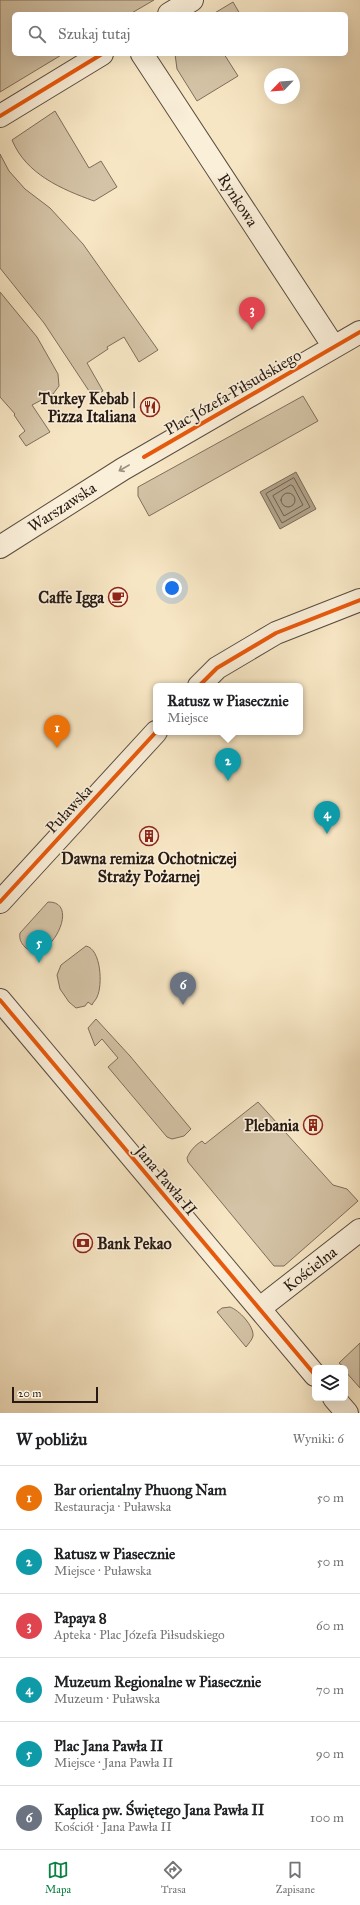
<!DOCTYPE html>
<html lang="pl">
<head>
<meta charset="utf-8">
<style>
	body { margin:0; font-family:"IM FELL Great Primer",serif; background:#f2f2f2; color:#202124 }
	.controls { position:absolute; right:12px; bottom:12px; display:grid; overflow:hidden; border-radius:6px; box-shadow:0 4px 16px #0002 }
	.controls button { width:36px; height:36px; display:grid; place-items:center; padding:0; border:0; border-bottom:1px solid #e0e0e0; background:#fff; color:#202124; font:20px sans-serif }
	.compass { position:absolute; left:264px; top:68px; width:36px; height:36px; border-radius:50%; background:#fff; box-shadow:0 4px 16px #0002; rotate:245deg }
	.scale { position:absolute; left:12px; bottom:10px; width:86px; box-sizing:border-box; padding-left:4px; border:2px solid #271a14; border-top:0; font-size:11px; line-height:14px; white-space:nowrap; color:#271a14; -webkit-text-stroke:3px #faefd9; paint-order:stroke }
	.you { position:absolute; left:172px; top:588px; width:14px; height:14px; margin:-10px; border:3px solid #fff; border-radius:50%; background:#1a73e8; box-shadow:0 0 0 6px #1a73e833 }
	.badge { display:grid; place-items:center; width:26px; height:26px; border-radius:50%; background:#0b8043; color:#fff; font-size:13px; font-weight:700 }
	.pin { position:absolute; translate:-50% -33px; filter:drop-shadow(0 1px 2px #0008) }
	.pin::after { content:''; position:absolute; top:21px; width:14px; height:12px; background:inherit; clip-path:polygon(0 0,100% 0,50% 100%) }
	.popup { position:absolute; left:153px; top:683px; width:150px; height:52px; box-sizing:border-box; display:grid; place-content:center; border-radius:6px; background:#fff; filter:drop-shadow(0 1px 3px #0005); font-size:13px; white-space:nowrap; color:#757577 }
	.popup b { font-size:15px; color:#202124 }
	.popup::after { content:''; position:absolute; left:50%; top:100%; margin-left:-8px; border:8px solid transparent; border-top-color:#fff }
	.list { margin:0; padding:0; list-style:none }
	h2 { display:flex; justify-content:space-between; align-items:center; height:52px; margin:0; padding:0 16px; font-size:17px }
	h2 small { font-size:13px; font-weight:400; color:#757577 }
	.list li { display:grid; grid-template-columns:26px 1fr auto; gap:12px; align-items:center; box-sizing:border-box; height:64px; padding:0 16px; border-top:1px solid #e0e0e0 }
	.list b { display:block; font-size:15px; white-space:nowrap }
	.list p { margin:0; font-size:13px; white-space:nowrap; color:#757577 }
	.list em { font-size:13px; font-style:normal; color:#757577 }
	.icon { flex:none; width:22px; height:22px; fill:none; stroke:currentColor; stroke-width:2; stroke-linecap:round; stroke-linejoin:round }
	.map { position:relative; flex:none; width:360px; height:1413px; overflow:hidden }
	.search { position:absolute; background:#fff; box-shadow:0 4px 16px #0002; left:12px; right:12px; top:12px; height:44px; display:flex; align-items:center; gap:10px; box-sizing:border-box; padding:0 14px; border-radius:6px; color:#757577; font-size:15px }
	.sheet { height:436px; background:#fff }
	nav { display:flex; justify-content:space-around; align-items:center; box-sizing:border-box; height:56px; border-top:1px solid #e0e0e0; background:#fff; font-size:11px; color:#757577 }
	nav a { display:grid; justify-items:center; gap:2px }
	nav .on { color:#0b8043 }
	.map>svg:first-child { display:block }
	.green { fill:#d4c3a6; stroke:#7e6e5d }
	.water { fill:#b0a188; stroke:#796b5a }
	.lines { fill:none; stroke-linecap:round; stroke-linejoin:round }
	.shore { stroke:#6c5e4e; stroke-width:1 }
	.minor-casing { stroke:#5b4d40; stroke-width:24 }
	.minor { stroke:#faefd9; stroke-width:22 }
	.cycleway-casing { stroke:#faefd9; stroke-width:6 }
	.cycleway { stroke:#e8590c; stroke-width:4 }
	.oneway { stroke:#9b8f80 }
	.labels { text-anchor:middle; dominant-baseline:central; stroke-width:3.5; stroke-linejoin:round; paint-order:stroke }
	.street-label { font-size:16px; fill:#271a14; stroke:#faefd9 }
	.poi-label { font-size:16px; font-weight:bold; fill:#271a14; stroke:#faefd9; text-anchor:end }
</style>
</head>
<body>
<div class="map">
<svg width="360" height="1413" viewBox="0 0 360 1413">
	<rect width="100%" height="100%" fill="#f7e6c4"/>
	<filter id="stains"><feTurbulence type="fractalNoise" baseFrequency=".005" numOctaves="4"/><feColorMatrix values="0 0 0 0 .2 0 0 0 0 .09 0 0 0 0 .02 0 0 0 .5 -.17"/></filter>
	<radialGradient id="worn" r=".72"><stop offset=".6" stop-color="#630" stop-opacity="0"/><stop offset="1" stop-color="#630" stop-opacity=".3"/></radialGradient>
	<path class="green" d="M0,0H154L130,14H14V54H63L0,92Z
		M233,2L240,14H213Z
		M175,54H224L238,76L197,101L177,69Z
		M55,111L89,168L101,161L117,187L94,201C61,189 26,174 12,140Z
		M0,154L9,171L25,189L50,208L83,244L158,350L139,362L124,337L107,347L108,349L87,363L103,391L93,397L44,323L0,268Z
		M0,292L37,337L58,374L59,386L53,394L32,405L50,432L26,446L19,436L25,431L14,415L15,414L0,397Z
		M303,396L318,421L149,516L138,496V487Z
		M48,902C83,901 47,969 25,947C21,943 19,939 20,933Z
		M86,946C101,949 103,985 97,997C96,1000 93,1002 92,1005L88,1002L85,1006L76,1008L69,1002L60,989L57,975L61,965Z
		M96,1019L130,1056L191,1129L184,1136L172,1139L167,1137L108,1067L118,1058L102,1039L95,1046L88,1028Z
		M258,1102L333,1185L347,1189L358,1201L284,1266H274L188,1162L187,1158C190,1151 195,1145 202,1141L205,1144Z
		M230,1307C239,1310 254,1326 253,1336C252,1340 249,1343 246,1347L217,1312L222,1308Z
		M360,1343V1388L345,1371V1368L339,1363Z"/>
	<path class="water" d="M296,472L316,509L280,529L260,492Z"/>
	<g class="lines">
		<path class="shore" d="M294,478L310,507L282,523L266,494Z
			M291,485L293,486L303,505L284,516L273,496Z
			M281 500a7 7 0 1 1 14 0a7 7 0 1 1-14 0Z"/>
		<g class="minor-casing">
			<path id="minor" d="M169,14L192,0
				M142,54L334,347
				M0,116L102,54
				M0,547L123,469L360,332
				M199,686L217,668L276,633L360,600
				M0,902L156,732
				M0,1000L315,1375
				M260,1308L360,1230
				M334,1398L347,1413"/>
		</g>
		<use href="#minor" class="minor"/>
		<g class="cycleway-casing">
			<path id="cycleway" d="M0,116L102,54
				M144,457L360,332
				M199,686L217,668L276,633L360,600
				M0,902L156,732
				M0,1000L315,1375"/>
		</g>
		<use href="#cycleway" class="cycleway"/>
	</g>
	<defs><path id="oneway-shaft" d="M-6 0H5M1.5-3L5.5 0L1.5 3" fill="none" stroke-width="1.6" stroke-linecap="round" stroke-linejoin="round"/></defs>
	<use class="oneway" href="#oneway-shaft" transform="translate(124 468) rotate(150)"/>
	<defs>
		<g id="restaurant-ring" transform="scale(1)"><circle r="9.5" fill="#faefd9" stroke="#8f2418" stroke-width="1.5"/><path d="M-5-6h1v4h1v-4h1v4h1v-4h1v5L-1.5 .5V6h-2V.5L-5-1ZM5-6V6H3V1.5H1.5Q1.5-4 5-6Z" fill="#8f2418"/></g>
		<g id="cafe-ring" transform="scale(1)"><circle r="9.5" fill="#faefd9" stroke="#8f2418" stroke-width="1.5"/><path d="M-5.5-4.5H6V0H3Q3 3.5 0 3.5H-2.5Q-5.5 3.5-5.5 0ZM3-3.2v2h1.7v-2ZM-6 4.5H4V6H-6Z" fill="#8f2418"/></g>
		<g id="building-ring" transform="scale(1)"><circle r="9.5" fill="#faefd9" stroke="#8f2418" stroke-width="1.5"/><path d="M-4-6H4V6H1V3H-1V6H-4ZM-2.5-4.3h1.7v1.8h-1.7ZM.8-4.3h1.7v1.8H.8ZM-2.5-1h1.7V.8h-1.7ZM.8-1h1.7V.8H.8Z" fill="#8f2418"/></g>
		<g id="bank-ring" transform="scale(1)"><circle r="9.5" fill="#faefd9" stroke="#8f2418" stroke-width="1.5"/><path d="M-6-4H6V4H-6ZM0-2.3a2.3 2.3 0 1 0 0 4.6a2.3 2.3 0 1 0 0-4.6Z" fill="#8f2418"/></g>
	</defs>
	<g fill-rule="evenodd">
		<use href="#restaurant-ring" x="150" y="407"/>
		<use href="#cafe-ring" x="118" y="597"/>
		<use href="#building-ring" x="149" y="836"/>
		<use href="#building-ring" x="313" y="1125"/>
		<use href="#bank-ring" x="83" y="1243"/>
	</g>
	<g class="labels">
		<g class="street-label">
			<text transform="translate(238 200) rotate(57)">Rynkowa</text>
			<text transform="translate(233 392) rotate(-30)">Plac Józefa Piłsudskiego</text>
			<text transform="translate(62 507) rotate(-33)">Warszawska</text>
			<text transform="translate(69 809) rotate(-47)">Puławska</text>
			<text transform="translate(166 1180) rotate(50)">Jana Pawła II</text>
			<text transform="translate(310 1269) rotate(-38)">Kościelna</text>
		</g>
		<g class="poi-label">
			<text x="136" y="398">Turkey Kebab |<tspan x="136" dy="18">Pizza Italiana</tspan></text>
			<text x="104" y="597">Caffe Igga</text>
			<text x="149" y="858" text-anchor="middle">Dawna remiza Ochotniczej<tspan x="149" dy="18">Straży Pożarnej</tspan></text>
			<text x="299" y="1125">Plebania</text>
			<text x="97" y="1243" text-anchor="start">Bank Pekao</text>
		</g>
	</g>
	<rect width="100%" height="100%" filter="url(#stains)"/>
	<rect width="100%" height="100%" fill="url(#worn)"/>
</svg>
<div class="controls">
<button><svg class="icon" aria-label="layers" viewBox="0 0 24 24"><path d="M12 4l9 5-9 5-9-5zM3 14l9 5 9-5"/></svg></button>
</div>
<svg class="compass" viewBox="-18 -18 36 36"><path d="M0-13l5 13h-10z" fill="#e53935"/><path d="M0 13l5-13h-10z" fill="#757577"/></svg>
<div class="scale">20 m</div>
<div class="you"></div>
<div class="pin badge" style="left:57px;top:748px;background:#e8710a">1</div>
<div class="pin badge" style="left:228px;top:781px;background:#0f9aa8">2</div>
<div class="popup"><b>Ratusz w Piasecznie</b>Miejsce</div>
<div class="pin badge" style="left:252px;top:330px;background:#e0444e">3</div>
<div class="pin badge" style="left:327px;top:834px;background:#0f9aa8">4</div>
<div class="pin badge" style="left:39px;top:963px;background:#0f9aa8">5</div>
<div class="pin badge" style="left:183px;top:1005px;background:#6b7280">6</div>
<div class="search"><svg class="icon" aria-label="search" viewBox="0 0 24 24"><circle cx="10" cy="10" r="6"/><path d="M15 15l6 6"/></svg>Szukaj tutaj</div>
</div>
<section class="sheet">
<h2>W pobliżu<small>Wyniki: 6</small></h2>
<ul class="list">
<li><span class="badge" style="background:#e8710a">1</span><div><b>Bar orientalny Phuong Nam</b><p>Restauracja · Puławska</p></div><em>50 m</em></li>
<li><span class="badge" style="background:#0f9aa8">2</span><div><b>Ratusz w Piasecznie</b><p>Miejsce · Puławska</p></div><em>50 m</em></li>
<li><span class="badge" style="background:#e0444e">3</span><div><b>Papaya 8</b><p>Apteka · Plac Józefa Piłsudskiego</p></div><em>60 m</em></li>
<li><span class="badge" style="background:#0f9aa8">4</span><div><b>Muzeum Regionalne w Piasecznie</b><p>Muzeum · Puławska</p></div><em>70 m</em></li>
<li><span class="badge" style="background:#0f9aa8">5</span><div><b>Plac Jana Pawła II</b><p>Miejsce · Jana Pawła II</p></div><em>90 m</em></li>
<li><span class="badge" style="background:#6b7280">6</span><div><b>Kaplica pw. Świętego Jana Pawła II</b><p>Kościół · Jana Pawła II</p></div><em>100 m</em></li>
</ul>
</section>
<nav>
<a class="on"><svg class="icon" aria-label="map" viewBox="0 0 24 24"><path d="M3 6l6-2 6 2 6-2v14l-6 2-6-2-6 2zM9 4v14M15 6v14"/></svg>Mapa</a>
<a><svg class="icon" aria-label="directions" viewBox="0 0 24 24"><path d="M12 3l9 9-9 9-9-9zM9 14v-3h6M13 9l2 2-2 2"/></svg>Trasa</a>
<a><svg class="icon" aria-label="saved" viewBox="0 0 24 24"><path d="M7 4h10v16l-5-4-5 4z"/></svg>Zapisane</a>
</nav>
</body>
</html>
